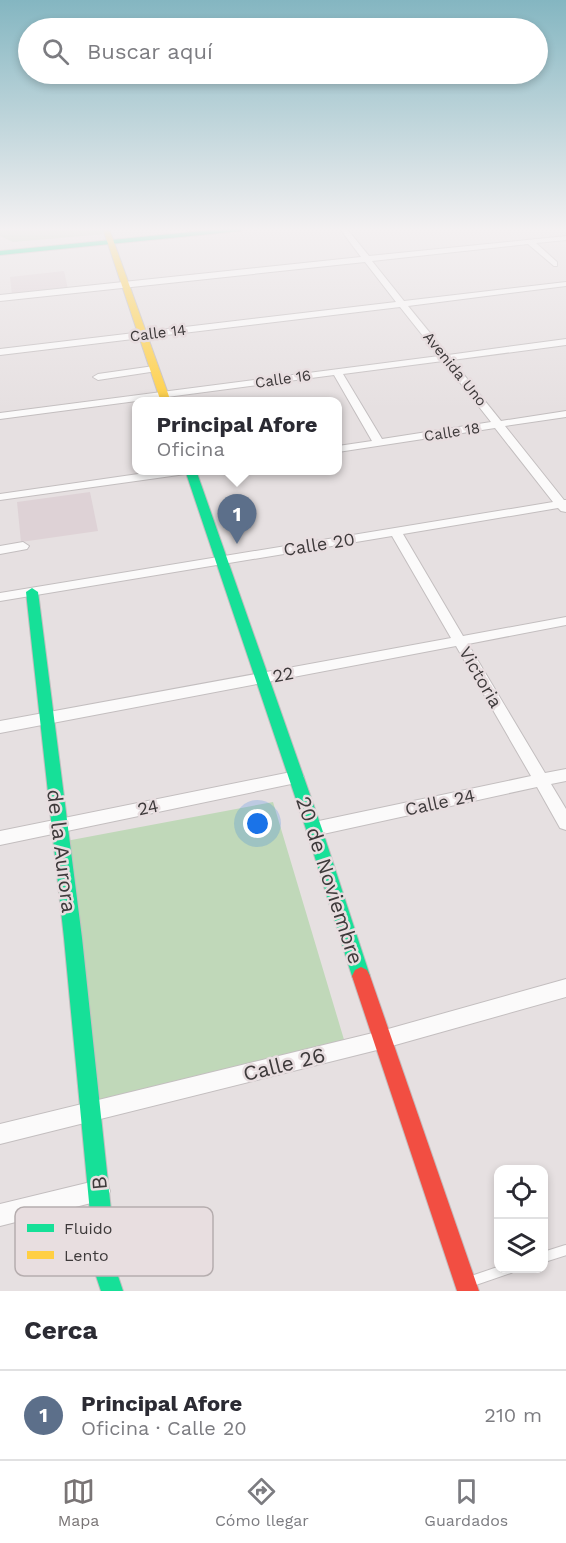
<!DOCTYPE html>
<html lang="es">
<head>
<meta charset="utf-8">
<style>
	body { margin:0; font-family:"Work Sans",sans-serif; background:#f7f7f7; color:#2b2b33 }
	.controls { position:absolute; right:18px; bottom:18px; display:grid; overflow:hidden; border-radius:12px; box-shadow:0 3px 9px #0003 }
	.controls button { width:54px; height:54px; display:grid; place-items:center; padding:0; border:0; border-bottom:2px solid #e1e1e2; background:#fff; color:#2b2b33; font:30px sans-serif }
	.you { position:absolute; left:258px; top:824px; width:21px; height:21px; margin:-15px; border:4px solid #fff; border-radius:50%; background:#1a73e8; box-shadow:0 0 0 9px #1a73e833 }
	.badge { display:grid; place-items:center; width:39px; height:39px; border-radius:50%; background:#797475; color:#fff; font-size:20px; font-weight:700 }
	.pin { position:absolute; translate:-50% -50px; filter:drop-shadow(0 2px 3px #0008) }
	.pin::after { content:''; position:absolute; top:32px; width:21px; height:18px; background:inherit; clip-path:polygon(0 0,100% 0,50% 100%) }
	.popup { position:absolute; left:132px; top:397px; width:210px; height:78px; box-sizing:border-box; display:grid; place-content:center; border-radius:12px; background:#fff; filter:drop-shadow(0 2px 4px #0005); font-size:20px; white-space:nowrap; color:#7c7c81 }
	.popup b { font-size:22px; color:#2b2b33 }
	.popup::after { content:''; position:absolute; left:50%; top:100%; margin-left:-12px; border:12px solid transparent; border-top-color:#fff }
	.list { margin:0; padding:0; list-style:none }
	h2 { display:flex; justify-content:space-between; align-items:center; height:78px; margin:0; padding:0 24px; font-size:26px }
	h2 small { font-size:20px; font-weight:400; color:#7c7c81 }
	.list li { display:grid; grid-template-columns:39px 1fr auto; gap:18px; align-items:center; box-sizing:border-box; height:90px; padding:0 24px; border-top:2px solid #e1e1e2 }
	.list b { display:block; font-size:22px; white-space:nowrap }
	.list p { margin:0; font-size:20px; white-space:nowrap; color:#7c7c81 }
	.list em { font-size:20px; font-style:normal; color:#7c7c81 }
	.icon { flex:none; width:33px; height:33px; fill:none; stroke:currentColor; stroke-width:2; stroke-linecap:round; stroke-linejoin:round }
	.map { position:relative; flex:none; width:566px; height:1291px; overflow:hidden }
	.search { position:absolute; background:#fff; box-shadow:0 3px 9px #0003; left:18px; right:18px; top:18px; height:66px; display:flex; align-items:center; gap:15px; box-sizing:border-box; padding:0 21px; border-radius:33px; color:#7c7c81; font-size:22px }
	.sheet { height:168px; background:#fff }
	nav { display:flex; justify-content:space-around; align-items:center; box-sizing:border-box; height:84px; border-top:2px solid #e1e1e2; background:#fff; font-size:16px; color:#7c7c81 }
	nav a { display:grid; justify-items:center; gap:3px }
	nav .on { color:#797475 }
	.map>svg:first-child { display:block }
	.built { fill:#ded2d6 }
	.green { fill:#c0d8b9 }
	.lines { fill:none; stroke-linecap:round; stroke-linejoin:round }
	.lane-casing { stroke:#c3bebf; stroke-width:12 }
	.street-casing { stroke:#c3bebf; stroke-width:2 }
	.fast-casing { stroke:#c3bebf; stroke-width:2 }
	.slow-casing { stroke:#c3bebf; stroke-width:2 }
	.jam-casing { stroke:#c3bebf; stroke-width:2 }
	.lane { stroke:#fbfafa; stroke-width:10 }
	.street { fill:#fbfafa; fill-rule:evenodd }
	.fast { fill:#16e098; fill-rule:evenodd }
	.slow { fill:#ffcf43; fill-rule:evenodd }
	.jam { fill:#f24e42; fill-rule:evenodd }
	.labels { text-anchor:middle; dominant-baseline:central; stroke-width:5; stroke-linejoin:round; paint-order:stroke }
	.far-street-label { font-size:15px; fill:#3e3a3b; stroke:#e8dee0 }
	.street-label { font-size:18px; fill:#3e3a3b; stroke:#e8dee0 }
	.near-street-label { font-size:21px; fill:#3e3a3b; stroke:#e8dee0 }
	.key { fill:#e8dee0; stroke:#b5adae; stroke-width:1.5 }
	.key-label { font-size:16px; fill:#3e3a3b }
</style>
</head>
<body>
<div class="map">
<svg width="566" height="1291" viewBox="0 0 566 1291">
	<rect width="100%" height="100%" fill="#e6e0e1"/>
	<path class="built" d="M64,271L68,289L12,295L10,277Z
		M90,492L98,531L21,542L17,502Z"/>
	<path class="green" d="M0,229H104L106,234L13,242L0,236Z
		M273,802L345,1043L98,1108L66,841Z"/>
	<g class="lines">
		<g class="lane-casing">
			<path id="lane" d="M544,1257L566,1250
				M472,1281L510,1268"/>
		</g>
		<g class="street-casing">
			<path id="street" d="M340,229H347L369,256L566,236V240L536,243L557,262V266H554L528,244L372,261L404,301L566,282V286L408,306L448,355L566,339V345L452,360L501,421L566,411V417L505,426L564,500H566V512L561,511L558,508L403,534L463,636L566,617V625L468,644L545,773L566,769V781L551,784L566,809V830L560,828L537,787L314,836L308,834L306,829L308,824L314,822L531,776L456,646L0,733V721L451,638L392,536L0,601V593L553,502L495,428L338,452V446L372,441L334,375L0,419V413L439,356L400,307L0,355V349L396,302L365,262L0,301V295L361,257ZM443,361L491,422L382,439L343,374Z
				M154,366L157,367V371L98,380L93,377L98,374Z
				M166,470H198L193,473L0,500V494Z
				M23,542L29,546L27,549L0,554V546Z
				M296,771L301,773L304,777L301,781L296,783L0,845V831Z
				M566,979V997L381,1049L0,1144V1124L381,1031Z
				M99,1180L107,1183L110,1191L107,1199L0,1226V1204Z"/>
		</g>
		<g class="fast-casing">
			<path id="fast" d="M222,229H244L240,231L0,255V251Z
				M185,470H196L322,829L370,976L367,982L361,985L355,982L352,976L306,829Z
				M32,588L38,592L82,938L118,1276L123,1291H101L96,1276L64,938L26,592Z"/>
		</g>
		<g class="slow-casing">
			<path id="slow" d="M103,229L110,231L171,402H161Z"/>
		</g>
		<g class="jam-casing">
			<path id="jam" d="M361,967L367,970L370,976L479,1291H457L352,976L355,970Z"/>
		</g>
		<use href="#lane" class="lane"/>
		<use href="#street" class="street"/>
		<use href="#fast" class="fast"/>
		<use href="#slow" class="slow"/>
		<use href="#jam" class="jam"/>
	</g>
	<linearGradient id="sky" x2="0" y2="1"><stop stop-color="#84b6c1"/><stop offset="0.56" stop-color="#f4f1f2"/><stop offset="1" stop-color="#f4f1f2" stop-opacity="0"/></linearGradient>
	<rect width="566" height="409" fill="url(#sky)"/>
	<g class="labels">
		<g class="far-street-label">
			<text transform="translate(158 333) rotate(-7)">Calle 14</text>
			<text transform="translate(455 369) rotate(51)">Avenida Uno</text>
			<text transform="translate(283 379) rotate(-8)">Calle 16</text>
			<text transform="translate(452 432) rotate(-9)">Calle 18</text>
		</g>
		<g class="street-label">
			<text transform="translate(319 544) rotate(-9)">Calle 20</text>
			<text transform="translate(283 674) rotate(-11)">22</text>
			<text transform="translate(481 677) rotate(60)">Victoria</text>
			<text transform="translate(440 802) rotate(-12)">Calle 24</text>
			<text transform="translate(148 807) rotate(-12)">24</text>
		</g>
		<g class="near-street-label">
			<text transform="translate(62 851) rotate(83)">de la Aurora</text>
			<text transform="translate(330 880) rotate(72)">20 de Noviembre</text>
			<text transform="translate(284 1064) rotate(-14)">Calle 26</text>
			<text transform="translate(99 1183) rotate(-95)">B</text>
		</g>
	</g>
	<rect x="15" y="1207" width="198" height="69" rx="9" class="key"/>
	<rect x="27" y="1224" width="27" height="8" fill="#16e098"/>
	<rect x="27" y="1251" width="27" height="8" fill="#ffcf43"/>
	<g class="key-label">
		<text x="64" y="1234">Fluido</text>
		<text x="64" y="1261">Lento</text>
	</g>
</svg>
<div class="controls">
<button><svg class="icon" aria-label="locate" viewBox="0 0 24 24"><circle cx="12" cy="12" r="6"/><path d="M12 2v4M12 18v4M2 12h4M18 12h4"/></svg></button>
<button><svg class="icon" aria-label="layers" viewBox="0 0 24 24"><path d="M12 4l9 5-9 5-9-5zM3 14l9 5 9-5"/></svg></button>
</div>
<div class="you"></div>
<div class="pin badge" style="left:237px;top:544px;background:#5c6f8a">1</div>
<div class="popup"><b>Principal Afore</b>Oficina</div>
<div class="search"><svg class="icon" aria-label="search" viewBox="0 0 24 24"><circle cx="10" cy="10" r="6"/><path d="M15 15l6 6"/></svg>Buscar aquí</div>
</div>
<section class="sheet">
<h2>Cerca<small></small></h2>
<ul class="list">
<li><span class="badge" style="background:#5c6f8a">1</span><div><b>Principal Afore</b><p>Oficina · Calle 20</p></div><em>210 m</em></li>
</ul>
</section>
<nav>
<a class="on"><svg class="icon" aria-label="map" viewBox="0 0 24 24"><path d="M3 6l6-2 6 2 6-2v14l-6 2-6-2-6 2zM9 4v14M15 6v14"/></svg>Mapa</a>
<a><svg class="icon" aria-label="directions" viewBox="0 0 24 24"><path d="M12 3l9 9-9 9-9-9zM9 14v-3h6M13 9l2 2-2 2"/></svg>Cómo llegar</a>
<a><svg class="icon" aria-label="saved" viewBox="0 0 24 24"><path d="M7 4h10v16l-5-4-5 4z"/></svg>Guardados</a>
</nav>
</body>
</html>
